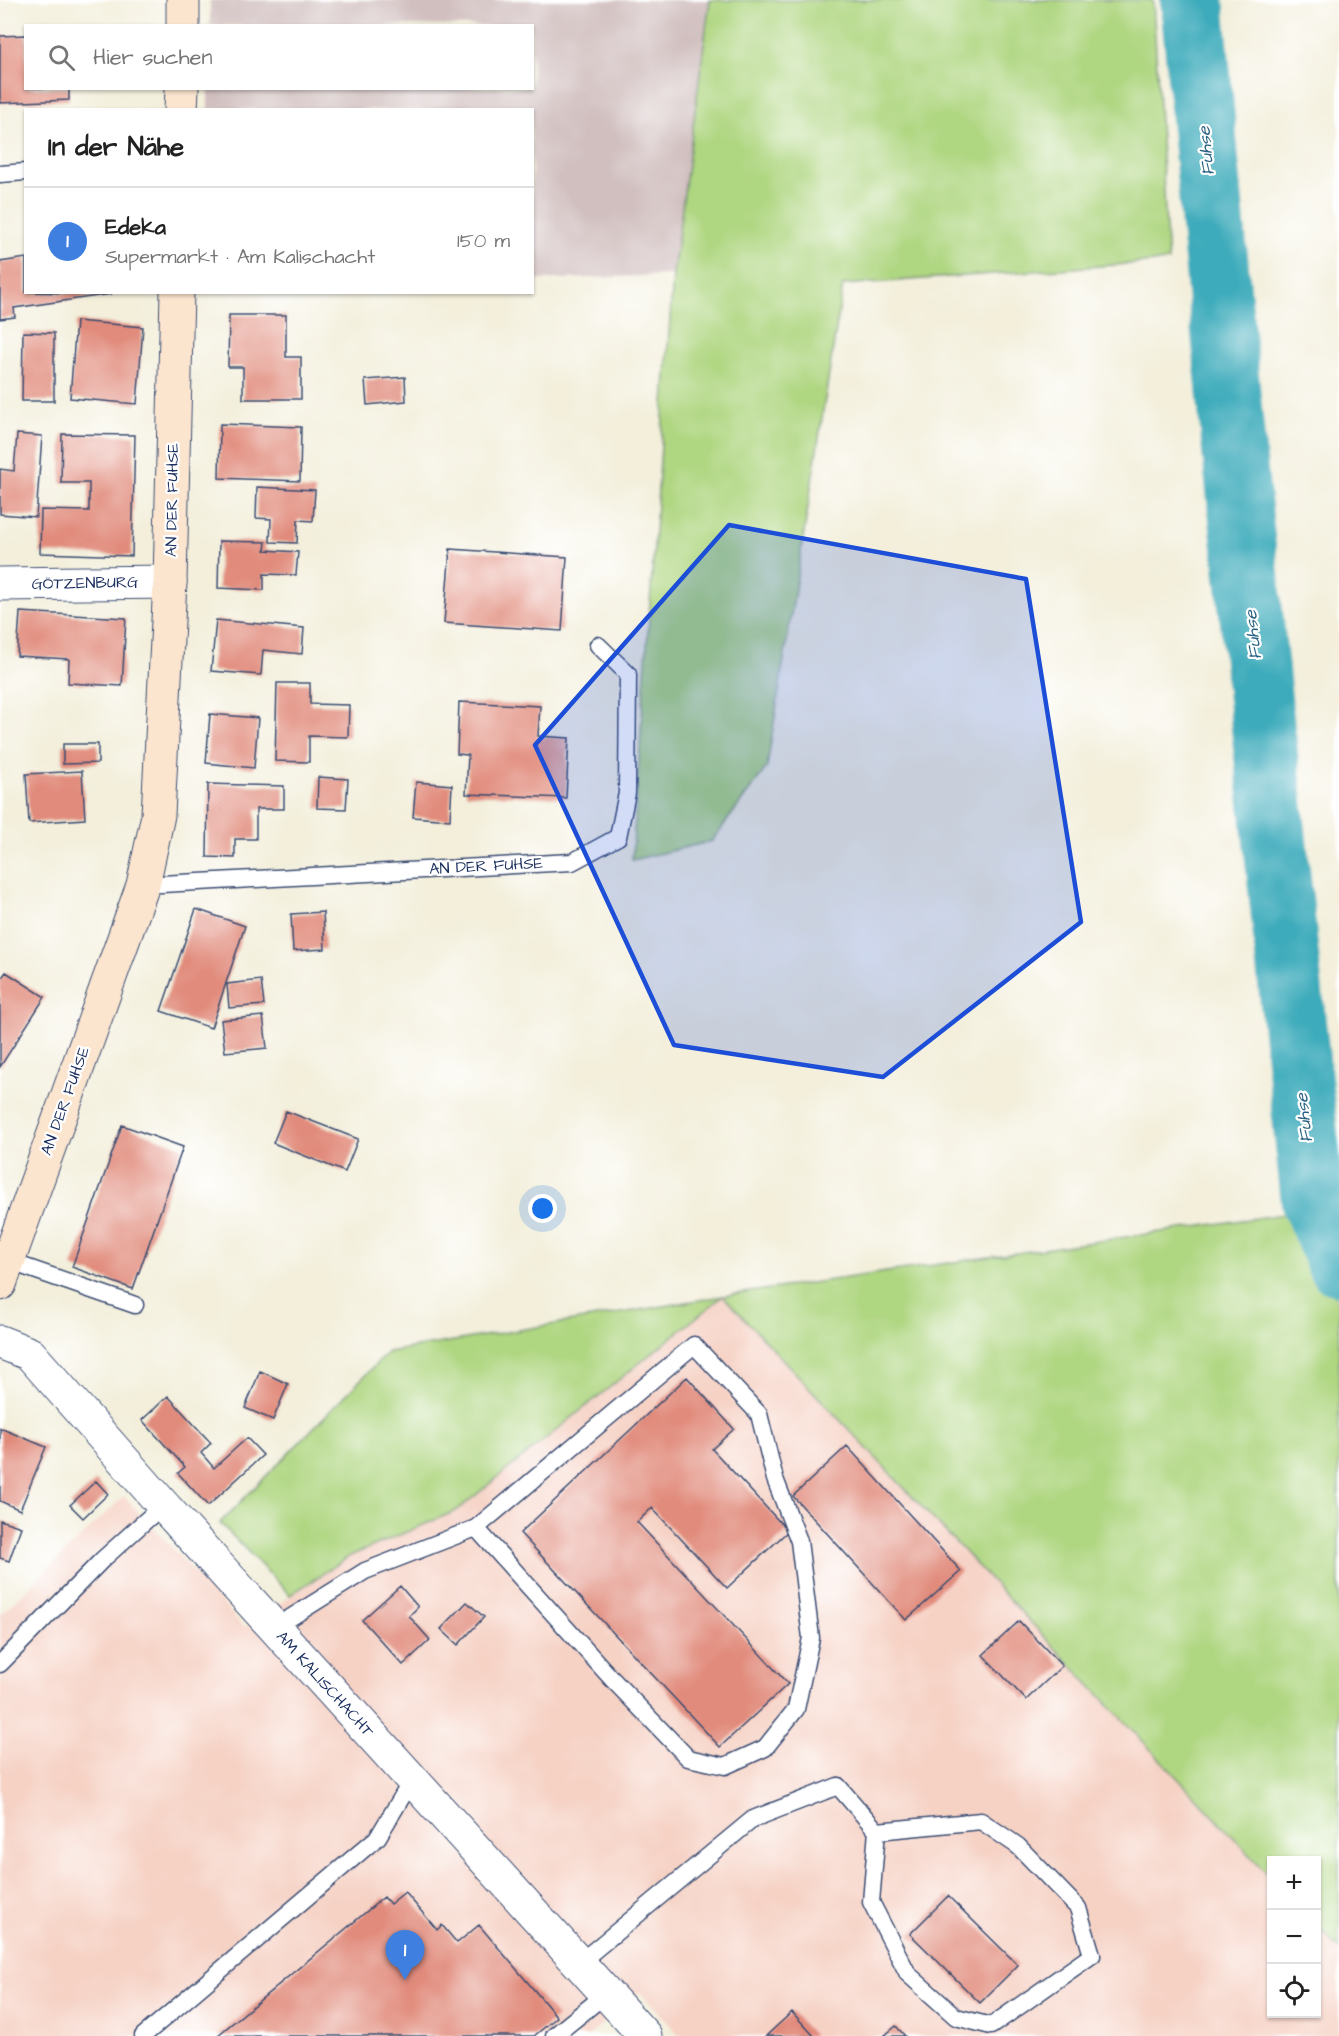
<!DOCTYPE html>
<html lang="de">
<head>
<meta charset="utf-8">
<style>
	body { margin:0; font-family:"Architects Daughter",sans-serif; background:#f6f6f6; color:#222 }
	.controls { position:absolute; right:18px; bottom:18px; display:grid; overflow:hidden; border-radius:0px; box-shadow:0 2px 4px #0004 }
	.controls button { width:54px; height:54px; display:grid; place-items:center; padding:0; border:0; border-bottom:2px solid #e0e0e0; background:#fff; color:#222; font:30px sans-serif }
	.you { position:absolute; left:543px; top:1209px; width:21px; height:21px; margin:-15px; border:4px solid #fff; border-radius:50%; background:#1a73e8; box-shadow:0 0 0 9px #1a73e833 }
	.badge { display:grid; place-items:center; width:39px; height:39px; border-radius:50%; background:#b5179e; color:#fff; font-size:20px; font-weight:700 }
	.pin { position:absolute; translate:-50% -50px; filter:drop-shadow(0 2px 3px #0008) }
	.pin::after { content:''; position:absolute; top:32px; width:21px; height:18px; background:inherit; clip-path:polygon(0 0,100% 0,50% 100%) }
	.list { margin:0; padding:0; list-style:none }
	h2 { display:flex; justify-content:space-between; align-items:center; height:78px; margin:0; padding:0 24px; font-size:26px }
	h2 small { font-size:20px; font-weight:400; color:#767676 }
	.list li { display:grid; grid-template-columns:39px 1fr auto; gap:18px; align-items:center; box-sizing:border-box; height:108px; padding:0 24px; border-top:2px solid #e0e0e0 }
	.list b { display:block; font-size:22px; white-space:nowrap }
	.list p { margin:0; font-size:20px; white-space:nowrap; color:#767676 }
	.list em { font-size:20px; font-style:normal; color:#767676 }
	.icon { flex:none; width:33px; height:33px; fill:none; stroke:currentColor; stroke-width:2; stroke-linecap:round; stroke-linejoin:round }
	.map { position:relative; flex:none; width:1339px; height:2036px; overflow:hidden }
	.search { position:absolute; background:#fff; box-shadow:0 2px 4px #0004; left:24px; top:24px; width:510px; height:66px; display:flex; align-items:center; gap:15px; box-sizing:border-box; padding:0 21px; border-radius:0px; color:#767676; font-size:22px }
	.panel { position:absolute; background:#fff; box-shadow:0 2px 4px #0004; left:24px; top:108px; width:510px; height:186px; border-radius:0px }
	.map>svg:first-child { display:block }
	.built { fill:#f6d2c5 }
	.industrial { fill:#d1bfbf }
	.green { fill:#afd680; stroke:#65826f; stroke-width:1.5 }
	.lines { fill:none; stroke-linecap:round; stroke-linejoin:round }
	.river { stroke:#3dabbb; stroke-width:64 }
	.building { fill:#e18b7c }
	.lane-casing { stroke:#3b4c71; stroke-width:19 }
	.street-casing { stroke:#3b4c71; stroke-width:35 }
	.secondary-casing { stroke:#3b4c71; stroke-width:35 }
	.lane { stroke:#fff; stroke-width:16 }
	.street { stroke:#fff; stroke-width:33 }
	.secondary { stroke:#fbe5cf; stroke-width:33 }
	.marked { fill:#1d4ed8; fill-opacity:0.2; stroke:#1d4ed8; stroke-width:4.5; stroke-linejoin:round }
	.labels { text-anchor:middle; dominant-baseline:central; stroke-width:4.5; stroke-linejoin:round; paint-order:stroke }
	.street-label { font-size:16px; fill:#1b2f5e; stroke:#fff }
	.water-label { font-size:18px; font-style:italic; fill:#296183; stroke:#fff }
</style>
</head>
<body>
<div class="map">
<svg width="1339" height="2036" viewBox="0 0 1339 2036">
	<rect width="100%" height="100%" fill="#fff"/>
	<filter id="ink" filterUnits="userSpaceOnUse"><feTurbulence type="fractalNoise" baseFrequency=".0167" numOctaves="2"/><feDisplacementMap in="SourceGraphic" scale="12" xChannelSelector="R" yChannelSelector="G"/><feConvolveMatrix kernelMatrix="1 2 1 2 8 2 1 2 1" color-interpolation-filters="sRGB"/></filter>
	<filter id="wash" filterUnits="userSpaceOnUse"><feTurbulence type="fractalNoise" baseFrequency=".008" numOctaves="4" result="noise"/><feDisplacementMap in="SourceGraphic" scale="24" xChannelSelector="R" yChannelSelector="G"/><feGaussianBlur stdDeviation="1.35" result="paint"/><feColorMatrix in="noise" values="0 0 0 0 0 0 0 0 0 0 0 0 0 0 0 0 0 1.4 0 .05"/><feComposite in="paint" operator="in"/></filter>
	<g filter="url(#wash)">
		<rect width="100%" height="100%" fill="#f3efdb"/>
		<path class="built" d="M723,1296L1271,1877L1272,2014H1316L1317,1925L1339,1949V2036H680L640,1992L588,2036H0V1615L124,1496L244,1627L350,1556L456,1511Z"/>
		<path class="industrial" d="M210,0H710L673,275L533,280L532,110L208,109V89L532,88V26L210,25Z"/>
		<path class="green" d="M710,0H1153L1168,261L843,285L767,767L712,841L632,860L673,275Z
			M1297,1212L1339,1305V1949L1317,1925L1316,1860H1272L1271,1877L723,1296L456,1511L350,1556L290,1595L220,1523L388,1352L723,1296Z"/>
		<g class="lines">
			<path class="river" d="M1192,0L1235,461L1313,1202L1339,1264"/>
		</g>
		<g id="blocks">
			<path class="building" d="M26,35V88H69V100L0,103V36Z
				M26,258V292L112,294L14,308L15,317L0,319V262Z
				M229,315H286V357H301V399H243V367H228Z
				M76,321L143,327L137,404L70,398Z
				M23,332L54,333V401H22Z
				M405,377L406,401L367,405L365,380Z
				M220,424L301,427L300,481L219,478Z
				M17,434L42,436L36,517L0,514V469L14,471Z
				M62,434L135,435L132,556L40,553L41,510L89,511V483H61Z
				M257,487L315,490L313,521L298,520L297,543L270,542L271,519L256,518Z
				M219,541L266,542L265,550L298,552L296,575L264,574V590L218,588Z
				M450,549L567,557L562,631L444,623Z
				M20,612L126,618L122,686L68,683L69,659L17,656Z
				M216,620L304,628L302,654L263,650L261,675L211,671Z
				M277,683H310V704L349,705L348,737L309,736V762L275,761Z
				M459,702L540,706L538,736L569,738L566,798L466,794L468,755L457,754Z
				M210,714L258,718L254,768L206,763Z
				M63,744H98V763L63,764Z
				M82,771L85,819L29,823L26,774Z
				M318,777L348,779L346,809L317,808Z
				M416,782L452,785L450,820L413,817Z
				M208,784L284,786V809H256V839H235V858L207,857Z
				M196,909L245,926L211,1028L161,1011Z
				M323,912L325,949L293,951L291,914Z
				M6,972L45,997L0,1067V980Z
				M261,980L264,1005L229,1008L227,984Z
				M263,1016L267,1048L225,1052L221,1020Z
				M286,1111L358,1139L345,1172L273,1143Z
				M122,1125L183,1147L133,1289L72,1267Z
				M260,1371L288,1384L273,1420L245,1408Z
				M687,1377L734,1429L712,1449L788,1531L727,1588L652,1508L637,1522L788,1684L720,1747L520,1533Z
				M168,1396L211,1443L201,1453L214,1468L247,1438L263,1455L208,1506L178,1473L185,1467L142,1420Z
				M0,1428L46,1447L20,1510L0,1501Z
				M847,1446L961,1571L906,1620L793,1496Z
				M96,1481L108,1494L83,1518L70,1505Z
				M0,1520L21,1527L9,1561L0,1558Z
				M400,1586L418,1607L409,1616L430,1640L403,1665L362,1620Z
				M467,1602L484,1617L458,1645L441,1629Z
				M1019,1621L1062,1666L1026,1700L983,1655Z
				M405,1892L437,1930L442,1925L457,1943L479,1925L557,2017L534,2036H217L384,1897L390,1904Z
				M948,1896L1018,1965L980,2003L910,1934Z
				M792,2012L814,2036H766Z
				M896,2026L905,2036H884Z"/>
		</g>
	</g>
	<g filter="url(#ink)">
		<use href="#blocks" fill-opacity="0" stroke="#3b4c71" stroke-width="1.5"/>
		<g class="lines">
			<g class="lane-casing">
				<path id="lane" d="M0,174L26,172
					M143,885L572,862L618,837L627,793L628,674L598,645
					M8,1261L135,1305
					M274,1628L365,1571L476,1528L612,1679L688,1758L725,1766L765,1748L796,1709L811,1638L799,1541L775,1479L759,1414L694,1345L476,1528
					M0,1664L102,1560L163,1505
					M579,1963L753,1819L838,1786L877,1831L871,1902L908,1974L956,2017L991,2026L1092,1955L1078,1908L1018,1846L981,1821L877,1831
					M143,2036L378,1837L412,1780
					M554,2036L607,1993"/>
			</g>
			<g class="street-casing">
				<path id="street" d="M0,584L170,582
					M0,1342L30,1354L163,1505L645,2036"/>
			</g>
			<g class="secondary-casing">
				<path id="secondary" d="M183,26V0
					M181,110L182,88
					M0,1284L143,885L158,815L170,582L177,292"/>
			</g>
			<use href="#lane" class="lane"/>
			<use href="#street" class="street"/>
			<use href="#secondary" class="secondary"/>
		</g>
	</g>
	<path class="marked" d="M729,525L1026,579L1081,922L883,1077L674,1045L535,745Z"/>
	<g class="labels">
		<g class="street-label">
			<text transform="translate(172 500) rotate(-89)">AN DER FUHSE</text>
			<text transform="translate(85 583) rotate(-1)">GÖTZENBURG</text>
			<text transform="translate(486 866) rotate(-3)">AN DER FUHSE</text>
			<text transform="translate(65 1101) rotate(-70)">AN DER FUHSE</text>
			<text transform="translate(325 1684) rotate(48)">AM KALISCHACHT</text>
		</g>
		<g class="water-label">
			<text transform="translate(1206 151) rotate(-95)">Fuhse</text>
			<text transform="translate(1253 635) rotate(-96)">Fuhse</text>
			<text transform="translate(1304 1118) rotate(-96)">Fuhse</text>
		</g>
	</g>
</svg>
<div class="controls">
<button>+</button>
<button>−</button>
<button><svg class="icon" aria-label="locate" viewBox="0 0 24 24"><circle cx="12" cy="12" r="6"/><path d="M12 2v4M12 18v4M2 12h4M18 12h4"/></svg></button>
</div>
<div class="you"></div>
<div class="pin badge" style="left:405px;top:1980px;background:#3f7fe0">1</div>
<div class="search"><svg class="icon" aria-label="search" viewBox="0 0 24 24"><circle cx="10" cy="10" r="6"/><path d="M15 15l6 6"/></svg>Hier suchen</div>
<section class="panel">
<h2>In der Nähe<small></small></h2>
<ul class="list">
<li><span class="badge" style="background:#3f7fe0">1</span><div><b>Edeka</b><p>Supermarkt · Am Kalischacht</p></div><em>150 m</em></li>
</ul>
</section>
</div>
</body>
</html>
